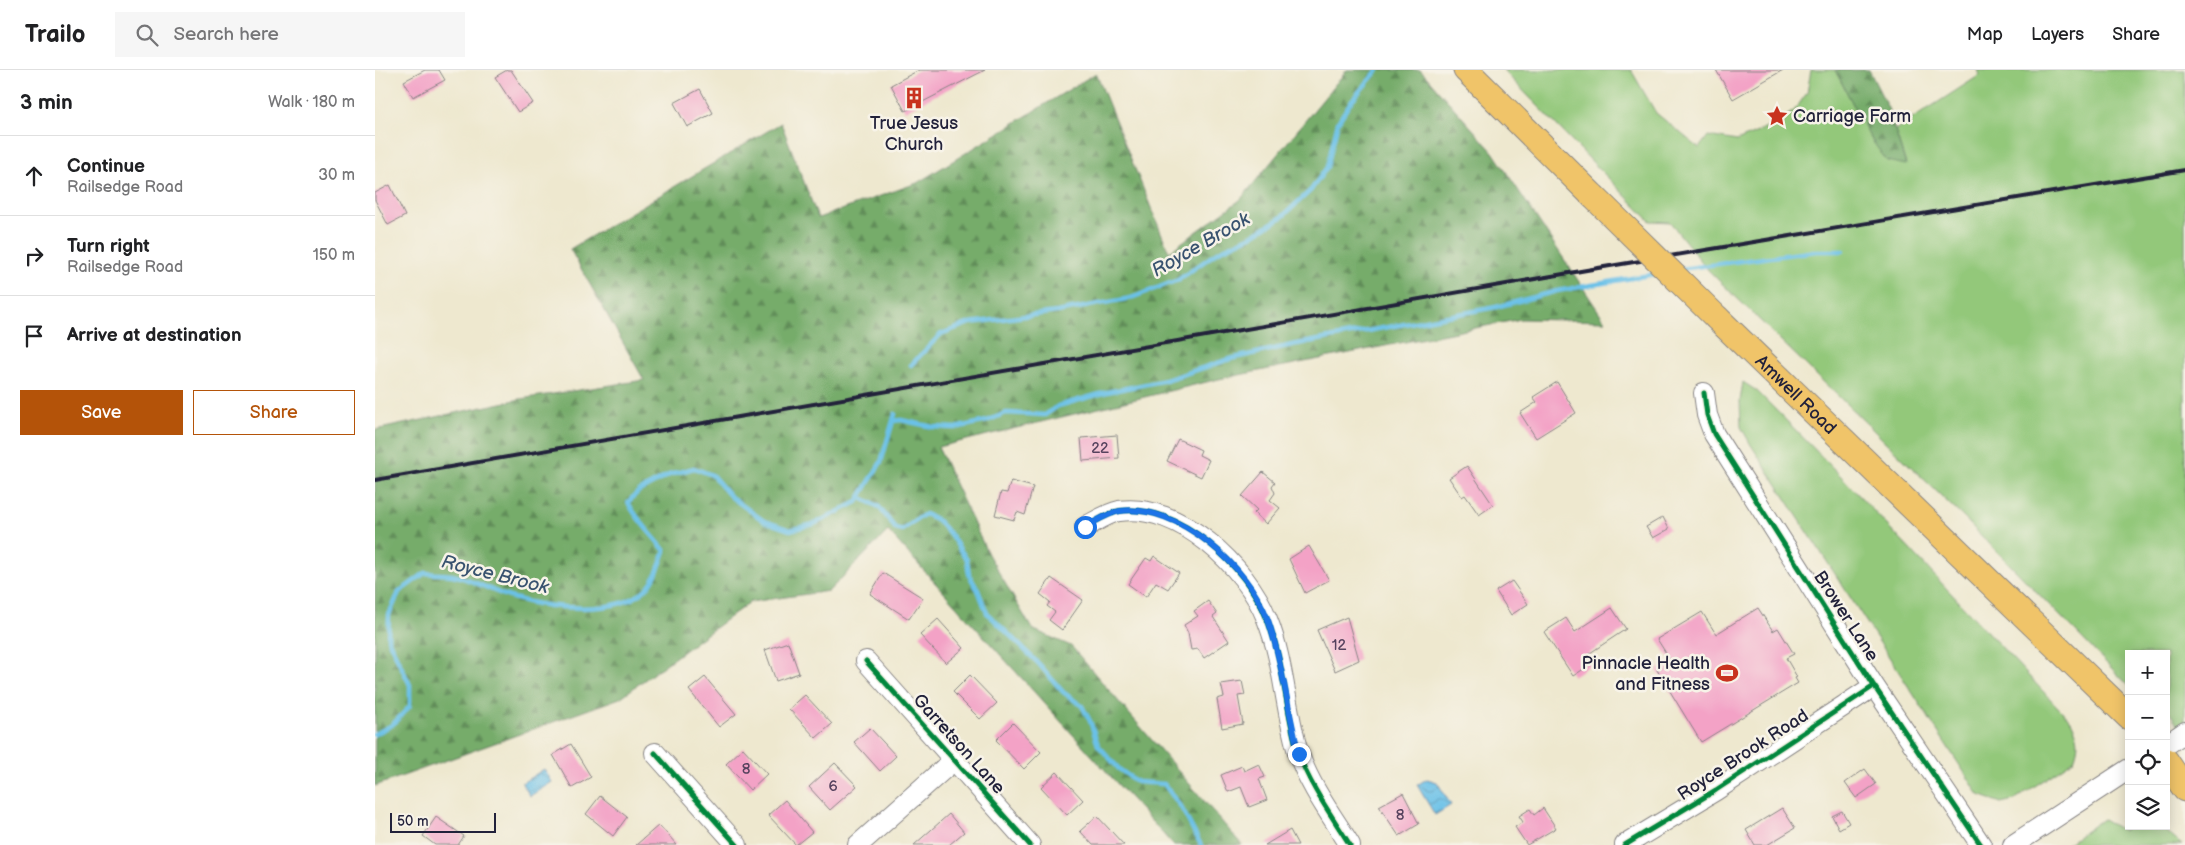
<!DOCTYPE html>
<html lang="en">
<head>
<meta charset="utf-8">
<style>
	body { margin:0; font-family:"Balsamiq Sans",sans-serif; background:#f6f6f6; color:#202124 }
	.controls { position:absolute; right:15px; bottom:15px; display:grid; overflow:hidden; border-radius:0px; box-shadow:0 2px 12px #0003 }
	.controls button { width:45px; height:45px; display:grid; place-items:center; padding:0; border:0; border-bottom:1px solid #e0e0e0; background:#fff; color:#202124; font:25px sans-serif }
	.scale { position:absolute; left:15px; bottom:12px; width:106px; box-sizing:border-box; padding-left:5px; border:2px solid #22223b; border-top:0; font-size:14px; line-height:18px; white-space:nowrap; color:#22223b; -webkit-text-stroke:4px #f7f3e8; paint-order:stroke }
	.stop { position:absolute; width:15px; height:15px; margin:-11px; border:4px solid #1a73e8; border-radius:50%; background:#fff }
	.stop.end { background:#1a73e8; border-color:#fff; box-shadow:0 1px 5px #0008 }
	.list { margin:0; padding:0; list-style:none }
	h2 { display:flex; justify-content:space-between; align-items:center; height:65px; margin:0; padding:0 20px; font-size:21px }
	h2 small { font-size:16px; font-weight:400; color:#757577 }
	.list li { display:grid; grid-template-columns:32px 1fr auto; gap:15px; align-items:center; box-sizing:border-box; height:80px; padding:0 20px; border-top:1px solid #e0e0e0 }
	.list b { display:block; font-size:19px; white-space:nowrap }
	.list p { margin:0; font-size:16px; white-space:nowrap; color:#757577 }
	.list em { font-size:16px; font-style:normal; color:#757577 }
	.actions { display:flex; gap:10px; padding:15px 20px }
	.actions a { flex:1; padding:11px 0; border:1px solid #b45309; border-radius:0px; text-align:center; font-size:18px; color:#b45309 }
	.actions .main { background:#b45309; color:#fff }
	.icon { flex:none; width:28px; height:28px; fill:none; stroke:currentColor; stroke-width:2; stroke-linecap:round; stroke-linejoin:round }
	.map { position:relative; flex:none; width:1810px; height:775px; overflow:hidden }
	header { display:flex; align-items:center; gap:30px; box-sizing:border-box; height:70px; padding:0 25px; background:#fff; border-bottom:1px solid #e0e0e0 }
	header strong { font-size:24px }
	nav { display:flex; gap:28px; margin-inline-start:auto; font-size:18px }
	.search { width:350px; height:45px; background:#f6f6f6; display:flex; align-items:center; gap:12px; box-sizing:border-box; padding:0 18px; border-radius:0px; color:#757577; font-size:19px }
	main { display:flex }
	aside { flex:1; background:#fff }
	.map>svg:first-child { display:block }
	.grass { fill:#93c87a; stroke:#5a755a }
	.forest { fill:url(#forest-firs); stroke:#4c6752 }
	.water { fill:url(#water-waves); stroke:#467292 }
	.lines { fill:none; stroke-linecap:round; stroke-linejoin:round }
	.stream { stroke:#6bc1e8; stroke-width:4.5 }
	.building { fill:#f3a2c6 }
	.minor-casing { stroke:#888585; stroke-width:22 }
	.major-casing { stroke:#888585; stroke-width:27 }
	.minor { stroke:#fff; stroke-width:20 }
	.major { stroke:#f0c469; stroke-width:25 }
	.rail { stroke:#22223b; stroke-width:4 }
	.major-bridge-casing { stroke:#888585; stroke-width:27; stroke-linecap:butt }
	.major-bridge { stroke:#f0c469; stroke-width:25 }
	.cycleway-casing { stroke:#f7f3e8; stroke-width:8 }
	.cycleway { stroke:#00873e; stroke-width:5 }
	.route { stroke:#1a73e8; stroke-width:6 }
	.labels { text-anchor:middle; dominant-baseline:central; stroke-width:5; stroke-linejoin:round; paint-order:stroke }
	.number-label { font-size:15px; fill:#56425e }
	.poi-label { font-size:18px; fill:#22223b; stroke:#f7f3e8; text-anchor:start }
	.street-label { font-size:18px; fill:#22223b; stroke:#f7f3e8 }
	.water-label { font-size:19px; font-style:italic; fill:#38526f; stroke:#f7f3e8 }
</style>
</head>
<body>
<header>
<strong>Trailo</strong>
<div class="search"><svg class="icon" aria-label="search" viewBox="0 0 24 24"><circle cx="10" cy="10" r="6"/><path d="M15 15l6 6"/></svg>Search here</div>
<nav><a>Map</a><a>Layers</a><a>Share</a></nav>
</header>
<main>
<aside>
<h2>3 min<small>Walk · 180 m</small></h2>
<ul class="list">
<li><svg class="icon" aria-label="ahead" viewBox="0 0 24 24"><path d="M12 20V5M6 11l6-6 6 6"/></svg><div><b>Continue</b><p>Railsedge Road</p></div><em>30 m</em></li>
<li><svg class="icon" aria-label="right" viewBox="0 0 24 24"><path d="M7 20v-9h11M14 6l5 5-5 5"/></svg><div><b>Turn right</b><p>Railsedge Road</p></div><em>150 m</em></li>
<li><svg class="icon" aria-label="arrive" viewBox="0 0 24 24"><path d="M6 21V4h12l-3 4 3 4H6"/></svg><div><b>Arrive at destination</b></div></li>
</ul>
<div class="actions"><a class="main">Save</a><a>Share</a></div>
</aside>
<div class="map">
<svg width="1810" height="775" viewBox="0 0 1810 775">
	<defs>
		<pattern id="forest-firs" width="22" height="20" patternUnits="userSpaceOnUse" patternTransform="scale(1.25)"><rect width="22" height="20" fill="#76ac6a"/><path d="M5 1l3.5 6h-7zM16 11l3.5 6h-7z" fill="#608c58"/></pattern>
		<pattern id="water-waves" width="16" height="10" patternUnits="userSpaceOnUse" patternTransform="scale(1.25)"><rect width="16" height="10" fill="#6bc1e8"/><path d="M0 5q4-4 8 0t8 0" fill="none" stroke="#589cbd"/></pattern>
	</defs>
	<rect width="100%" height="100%" fill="#f7f3e8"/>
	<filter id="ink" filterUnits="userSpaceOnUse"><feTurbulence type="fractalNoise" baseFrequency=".02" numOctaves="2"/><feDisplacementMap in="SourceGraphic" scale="10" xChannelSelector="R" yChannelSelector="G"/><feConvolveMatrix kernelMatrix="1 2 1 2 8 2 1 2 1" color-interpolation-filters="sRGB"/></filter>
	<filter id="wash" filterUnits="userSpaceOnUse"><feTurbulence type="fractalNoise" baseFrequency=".0096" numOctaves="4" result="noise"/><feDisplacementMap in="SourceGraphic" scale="20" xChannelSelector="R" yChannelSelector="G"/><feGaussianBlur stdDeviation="1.12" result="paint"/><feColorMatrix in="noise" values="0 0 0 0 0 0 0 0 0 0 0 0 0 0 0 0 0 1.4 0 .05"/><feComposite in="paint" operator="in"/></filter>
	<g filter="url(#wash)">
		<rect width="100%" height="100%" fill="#eee8cf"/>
		<path class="grass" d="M1128,0H1256L1281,43L1324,78L1333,66L1362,71L1394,57L1419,41L1432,23L1436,0H1460L1498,72L1531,94L1520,60L1605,5L1603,0H1810V664L1791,638V584H1754V616L1590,449L1334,201L1295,152L1275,151Z
			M1368,312L1382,321L1463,403L1696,651C1704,667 1705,673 1699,690L1639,730L1626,733L1604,725L1376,375L1366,357L1365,331Z
			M1728,749L1748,761L1756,756H1784L1807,775H1691Z"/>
		<path class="forest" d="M972,0H1045L1048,3L1118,82L1230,251L1146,249L844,309L563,377L613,484L657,559L696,576L867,775H798L513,461L454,521L375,532L245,628L0,716V360L145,329L269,310L195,179L406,53L443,148L542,113L721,3L794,182L865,130Z
			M1460,0H1494L1513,38L1531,95L1512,91L1498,72Z"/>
		<path class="water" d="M169,699L177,712L155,726L147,713Z
			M1052,709L1062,712L1076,735L1060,745L1042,715Z"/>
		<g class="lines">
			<path class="stream" d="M1305,199L1441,181H1468
				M536,295L566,264L595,253L682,242L756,228L803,210L844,181L876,166L907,147L936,120L952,97L963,52L977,30L1003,0
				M518,351L526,350L558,357L580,358L612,351L631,343L670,345L683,336L732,322L791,310L855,289L917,275L1121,237L1182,221L1286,203
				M485,427L504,437L520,458L527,460L550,444L561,449L575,464L592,490L594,505L603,520L612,543L664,594L688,622L707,636L715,651L723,675L744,699L762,712L789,714L807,739L826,775
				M0,664L17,655L35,636V615L13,569L14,545L24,522L50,503C59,504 68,504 77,505C98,509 117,522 138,528C172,538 244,547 271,519C281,509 285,494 290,481C278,465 262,451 253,432L264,421L294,405L319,398L337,405L356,427L389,451L415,460L439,454L482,432L506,392L520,344"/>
		</g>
		<g id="blocks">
			<path class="building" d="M50,0H64L70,10L38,27L29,11Z
				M132,0H136L158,33L143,42L120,7Z
				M544,0H610L530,41L516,15Z
				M1341,0H1408L1358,29Z
				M325,19L338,43L312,57L299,33Z
				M15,115L30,146L13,155L0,130V123Z
				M1182,312L1201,343L1161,368L1145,343L1162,332L1158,327Z
				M742,365L744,388L708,391L706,368Z
				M803,369L826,380L824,385L834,390L826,407L792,391Z
				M1092,396L1118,435L1104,445L1090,425L1087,427L1074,408Z
				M888,402L900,412L897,416L900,423L895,430L905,438L891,454L879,443L882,440L867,426Z
				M636,411L658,417L650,445L642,442L639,450L620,445L626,422L632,423Z
				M1288,447L1294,459L1278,468L1271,457Z
				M934,476L954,510L930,523L914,489Z
				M779,486L804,503L793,519L781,512L771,527L753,514L771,488L776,491Z
				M508,503L548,528L534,549L495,524Z
				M676,508L708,530L687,560L674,550L680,542L672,536L675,532L665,524Z
				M1137,511L1153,534L1136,545L1121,521Z
				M833,531L842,544L838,547L854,571L829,588L823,579L816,580L813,563L809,555L823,546L819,541Z
				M1237,538L1251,559L1212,585L1218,593L1198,606L1169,562L1191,548L1200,562Z
				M1383,538L1398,561L1403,558L1419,584L1411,588L1422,607L1420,608L1423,613L1326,672L1282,600L1296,591L1282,569L1327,542L1341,564Z
				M972,547L984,590L960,601L942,560Z
				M563,549L589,578L571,593L545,565Z
				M413,572L424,603L401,611L390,580Z
				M595,605L622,633L605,649L578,622Z
				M330,607L361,644L344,657L314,620Z
				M867,611L870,625L863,626L868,654L847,658L842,629L849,627L846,614Z
				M430,625L457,654L441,668L414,639Z
				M638,653L666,682L649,699L621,670Z
				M495,658L521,686L505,701L479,672Z
				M196,674L216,707L197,718L178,685Z
				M368,678L392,704L375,720L351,694Z
				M460,693L482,716L455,740L434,717Z
				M884,694L890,707L884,709L892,730L874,737L866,717L853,722L846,705L867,696L869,701Z
				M1490,699L1501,714L1481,728L1470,713Z
				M682,702L708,730L692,745L666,717Z
				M1028,723L1044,754L1024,766L1004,736Z
				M225,726L252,747L238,766L211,744Z
				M410,730L437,762L421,775L393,745Z
				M1168,738L1181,758L1152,775L1140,757L1148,752L1144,746L1155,739L1159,745Z
				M1407,738L1420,758L1392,775H1380L1371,760Z
				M1467,741L1474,753L1464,759L1457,746Z
				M574,744L589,762L574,775H539Z
				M722,746L749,775H718L705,761Z
				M61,747L89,766L83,775H60L48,766Z
				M284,755L302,775H261Z
				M915,760L923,775H890Z"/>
		</g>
	</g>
	<g filter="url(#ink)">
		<use href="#blocks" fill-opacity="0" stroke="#888585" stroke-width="1"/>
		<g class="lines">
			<g class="minor-casing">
				<path id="minor" d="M1329,323L1332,345L1339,364L1499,616L1606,775
					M710,457C720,452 733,443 744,441C804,432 872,497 892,549C909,591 910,639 923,682C934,715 957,746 975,775
					M491,591L655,775
					M1791,675L1810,662
					M280,683L362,775
					M483,775L580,689
					M1250,775L1341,720L1499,616
					M1638,775L1754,699"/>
			</g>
			<g class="major-casing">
				<g id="major">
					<path d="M1091,0L1218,126"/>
					<path id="s1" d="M1342,248L1754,647"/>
					<path d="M1791,691L1810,719"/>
				</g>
			</g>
			<use href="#minor" class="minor"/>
			<use href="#major" class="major"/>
			<path class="rail" d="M0,410L1229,197L1810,100"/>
			<g class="major-bridge-casing">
				<path id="major-bridge" d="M1218,126L1342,248"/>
			</g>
			<use href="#major-bridge" class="major-bridge"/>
			<g class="cycleway-casing">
				<path id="cycleway" d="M1329,323L1332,345L1339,364L1499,616L1606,775
					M710,457C720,452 733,443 744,441C804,432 872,497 892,549C909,591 910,639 923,682C934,715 957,746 975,775
					M491,591L655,775
					M280,683L362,775
					M1250,775L1341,720L1499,616"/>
			</g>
			<use href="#cycleway" class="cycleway"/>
		</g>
	</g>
	<g class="lines" filter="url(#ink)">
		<path class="route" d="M710,457C720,452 733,443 745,441C803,433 874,497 893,550C908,593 912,639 924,684"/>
	</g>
	<defs>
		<g id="building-bare" transform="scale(1.725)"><path d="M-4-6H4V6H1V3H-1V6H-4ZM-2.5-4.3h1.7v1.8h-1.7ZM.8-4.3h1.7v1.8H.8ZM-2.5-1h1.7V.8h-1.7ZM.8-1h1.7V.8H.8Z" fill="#c8321e" stroke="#f7f3e8" stroke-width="2.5" paint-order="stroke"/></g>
		<g id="sight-bare" transform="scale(1.725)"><path d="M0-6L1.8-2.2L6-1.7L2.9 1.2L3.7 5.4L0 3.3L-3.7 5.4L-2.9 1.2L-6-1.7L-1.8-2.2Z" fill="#c8321e" stroke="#f7f3e8" stroke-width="2.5" paint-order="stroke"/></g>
		<g id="stadium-bare" transform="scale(1.725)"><path d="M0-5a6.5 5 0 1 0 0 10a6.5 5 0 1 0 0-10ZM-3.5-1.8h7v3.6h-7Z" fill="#c8321e" stroke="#f7f3e8" stroke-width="2.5" paint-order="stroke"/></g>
	</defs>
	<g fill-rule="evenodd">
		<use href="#building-bare" x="539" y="28"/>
		<use href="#sight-bare" x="1402" y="46"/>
		<use href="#stadium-bare" x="1352" y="603"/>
	</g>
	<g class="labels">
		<g class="number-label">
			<text x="725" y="378">22</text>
			<text x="964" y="575">12</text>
			<text x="371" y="699">8</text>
			<text x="458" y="716">6</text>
			<text x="1025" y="745">8</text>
		</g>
		<g class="poi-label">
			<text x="1418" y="46">Carriage Farm</text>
			<text x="539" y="53" text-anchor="middle">True Jesus<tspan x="539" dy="21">Church</tspan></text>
			<text x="1335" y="593" text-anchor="end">Pinnacle Health<tspan x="1335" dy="21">and Fitness</tspan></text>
		</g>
		<g class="street-label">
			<text stroke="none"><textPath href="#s1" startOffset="110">Amwell Road</textPath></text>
			<text transform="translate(1471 546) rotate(57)">Brower Lane</text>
			<text transform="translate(584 674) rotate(48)">Garretson Lane</text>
			<text transform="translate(1368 685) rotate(-33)">Royce Brook Road</text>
		</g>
		<g class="water-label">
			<text transform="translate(826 175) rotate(-30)">Royce Brook</text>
			<text transform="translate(120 505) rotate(14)">Royce Brook</text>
		</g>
	</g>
</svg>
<div class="controls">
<button>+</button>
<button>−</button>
<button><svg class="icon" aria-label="locate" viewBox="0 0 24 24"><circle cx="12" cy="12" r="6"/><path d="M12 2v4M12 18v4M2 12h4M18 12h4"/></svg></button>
<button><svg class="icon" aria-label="layers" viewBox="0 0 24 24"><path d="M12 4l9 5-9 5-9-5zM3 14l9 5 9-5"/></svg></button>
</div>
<div class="scale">50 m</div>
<div class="stop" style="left:710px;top:457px"></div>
<div class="stop end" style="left:924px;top:684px"></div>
</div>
</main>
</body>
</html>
